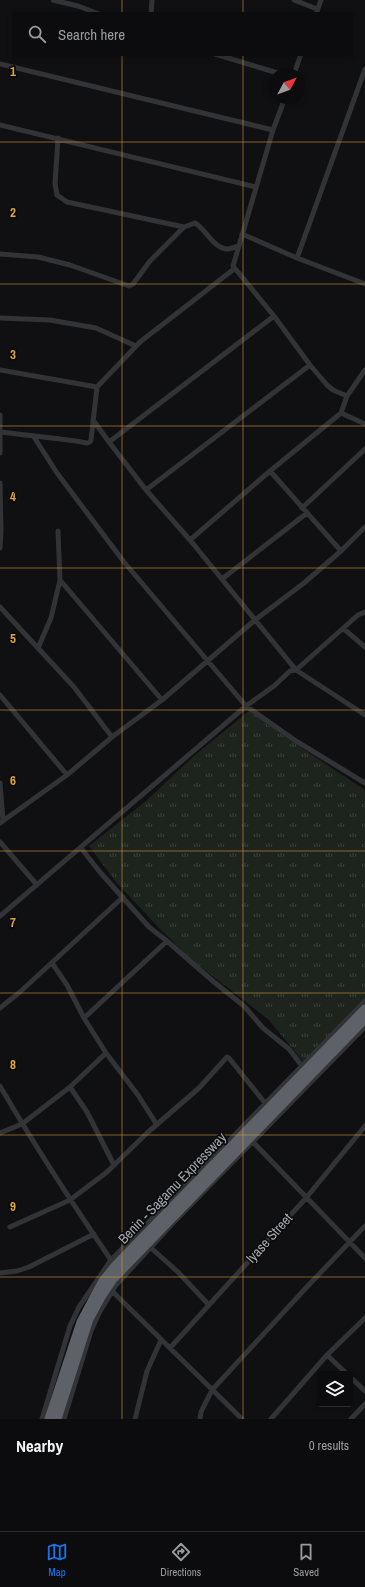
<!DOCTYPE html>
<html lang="en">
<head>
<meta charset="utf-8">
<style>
	body { margin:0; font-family:"Archivo Narrow",sans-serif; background:#1a1a1c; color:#f1f3f6 }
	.controls { position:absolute; right:12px; bottom:12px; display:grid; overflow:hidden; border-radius:4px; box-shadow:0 2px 6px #0003 }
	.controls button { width:36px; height:36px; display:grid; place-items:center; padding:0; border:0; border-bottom:1px solid #2c2c2e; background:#0c0c0e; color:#f1f3f6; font:20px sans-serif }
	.compass { position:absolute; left:269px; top:68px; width:36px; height:36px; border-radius:50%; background:#0c0c0e; box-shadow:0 2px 6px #0003; rotate:49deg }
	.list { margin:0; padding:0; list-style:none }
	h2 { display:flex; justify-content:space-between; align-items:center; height:52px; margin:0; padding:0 16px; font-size:17px }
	h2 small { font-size:13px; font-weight:400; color:#9a9b9e }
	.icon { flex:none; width:22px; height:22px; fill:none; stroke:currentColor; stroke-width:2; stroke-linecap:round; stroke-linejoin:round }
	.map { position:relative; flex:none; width:365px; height:1419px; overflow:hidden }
	.search { position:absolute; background:#0c0c0e; box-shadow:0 2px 6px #0003; left:12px; right:12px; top:12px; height:44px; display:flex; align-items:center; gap:10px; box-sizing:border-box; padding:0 14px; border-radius:4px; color:#9a9b9e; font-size:15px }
	.sheet { height:112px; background:#0c0c0e }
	nav { display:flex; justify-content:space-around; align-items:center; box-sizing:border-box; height:56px; border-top:1px solid #2c2c2e; background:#0c0c0e; font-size:11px; color:#9a9b9e }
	nav a { display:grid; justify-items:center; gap:2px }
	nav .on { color:#1a73e8 }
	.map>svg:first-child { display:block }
	.grass { fill:url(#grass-tufts) }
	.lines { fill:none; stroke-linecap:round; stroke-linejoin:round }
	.street { stroke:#323336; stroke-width:5 }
	.highway { stroke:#5e6167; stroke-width:9 }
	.grid { fill:none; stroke:#e0a53a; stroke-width:1; stroke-opacity:0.55 }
	.labels { text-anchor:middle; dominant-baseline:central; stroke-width:3.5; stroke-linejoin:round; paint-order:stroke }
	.street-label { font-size:14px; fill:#a3a8b1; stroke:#0c0c0d }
	.grid-label { font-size:13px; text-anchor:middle; font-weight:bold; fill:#e0a53a; stroke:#0c0c0d; stroke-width:3.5; stroke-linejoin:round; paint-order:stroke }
</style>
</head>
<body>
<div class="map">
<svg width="365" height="1419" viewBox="0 0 365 1419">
	<defs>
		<pattern id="grass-tufts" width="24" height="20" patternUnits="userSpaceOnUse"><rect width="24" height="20" fill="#1d241e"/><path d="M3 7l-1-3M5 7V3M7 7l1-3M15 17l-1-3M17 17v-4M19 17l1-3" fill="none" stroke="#3b413c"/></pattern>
	</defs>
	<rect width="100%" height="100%" fill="#101012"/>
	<path class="grass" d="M249,711L303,749L365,790V1007L306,1065L269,1020L191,959L158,927L116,882L89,846L146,801L194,756Z"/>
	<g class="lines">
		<path class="street" d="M53,0L78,6L99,14
			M294,0L317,9
			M151,14L152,0
			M316,14L321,0
			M215,54L281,74
			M0,64L273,130
			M294,74L301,54
			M285,98L273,130L233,266L274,316L310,365L327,385L333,390L347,396
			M0,125L256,187
			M58,138L55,184L57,195L67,202L184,227
			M242,234L297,258L365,284
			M0,254L38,257L70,265L129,286L133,284L150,261L184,227L195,223C206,229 214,250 229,249C232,248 236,247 238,246
			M297,258L365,69
			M0,318L50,320L96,328L136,346
			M0,370L97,387L140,342L234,269
			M341,413L365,424
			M0,415V453
			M93,420L109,442L274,316
			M1,432C30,436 59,438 87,443L90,442L91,440L97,387
			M34,437L57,473L124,562L246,706L296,741L365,783
			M109,442L146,490L190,540L270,471L341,413L347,396L365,370
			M270,471L341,551
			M0,483L1,531L0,548
			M146,490L310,365
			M302,508L365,449
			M190,540L296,670L365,715
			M222,579L307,513
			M60,580L162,700
			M0,607L74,687L112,737
			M344,629L365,647
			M38,648L51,618L60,580L58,531
			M0,695L67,775
			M0,783L3,821
			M0,823L67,775L112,737L162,700L255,620L304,583L341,551L365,527
			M0,842L37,885
			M81,848L99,871L149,927L167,941L214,982L244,1006L263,1028L289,1049L302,1066
			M0,916L246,706L274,686L290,671L296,670L358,615L365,612
			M52,963L67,985L84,1018L106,1053L138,1095L157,1125
			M0,1008L20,992L123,897
			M84,1018L167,941
			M0,1086C35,1146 72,1203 111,1260
			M70,1087L87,1112L114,1165
			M0,1133L22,1124L70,1087L106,1053
			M253,1142L365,1258
			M10,1227L70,1200L107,1172L147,1133L199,1088L227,1057L229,1058L265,1103
			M150,1247L178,1272L209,1305
			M0,1273L17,1271L29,1267L94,1234
			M112,1291L242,1419
			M170,1348L306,1198L365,1126
			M327,1355L347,1374
			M350,1377L365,1391
			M42,1419L70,1326L79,1307L111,1260L219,1151L365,1001
			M64,1419L91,1331L99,1313L116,1285L173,1223L365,1027
			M135,1419L147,1371L161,1340
			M200,1419L201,1412L212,1390L304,1290L365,1226
			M271,1419L327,1355L365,1318
			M351,1419L365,1404"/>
		<path class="highway" d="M49,1419L81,1322L103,1281L115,1266L365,1009
			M57,1419L89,1319L101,1297L113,1279L365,1019"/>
	</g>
	<path class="grid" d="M122,0V14M243,0V14M122,54V1419M243,54V1419M0,142H365M0,284H365M0,426H365M0,568H365M0,710H365M0,851H365M0,993H365M0,1135H365M0,1277H365"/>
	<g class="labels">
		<g class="street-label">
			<text transform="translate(172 1188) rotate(-46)">Benin - Sagamu Expressway</text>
			<text transform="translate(269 1238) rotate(-48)">Iyase Street</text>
		</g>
	</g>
	<g class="grid-label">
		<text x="13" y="76">1</text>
		<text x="13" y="217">2</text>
		<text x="13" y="359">3</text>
		<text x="13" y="501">4</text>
		<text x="13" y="643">5</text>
		<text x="13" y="785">6</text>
		<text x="13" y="927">7</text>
		<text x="13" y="1069">8</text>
		<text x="13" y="1211">9</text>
	</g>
</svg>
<div class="controls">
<button><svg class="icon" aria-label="layers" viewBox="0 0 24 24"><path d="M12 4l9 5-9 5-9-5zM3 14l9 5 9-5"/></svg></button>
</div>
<svg class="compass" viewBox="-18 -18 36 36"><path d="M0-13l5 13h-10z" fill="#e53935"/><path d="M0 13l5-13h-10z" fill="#9a9b9e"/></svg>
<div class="search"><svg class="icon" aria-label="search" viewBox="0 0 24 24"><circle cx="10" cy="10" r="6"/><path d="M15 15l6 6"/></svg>Search here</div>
</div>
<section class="sheet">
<h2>Nearby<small>0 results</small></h2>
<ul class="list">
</ul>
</section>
<nav>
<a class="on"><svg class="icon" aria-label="map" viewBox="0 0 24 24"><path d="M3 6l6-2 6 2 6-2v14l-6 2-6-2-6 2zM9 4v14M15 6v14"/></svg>Map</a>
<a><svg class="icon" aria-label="directions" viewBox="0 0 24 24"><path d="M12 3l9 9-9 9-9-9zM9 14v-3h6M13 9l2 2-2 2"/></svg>Directions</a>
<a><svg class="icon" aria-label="saved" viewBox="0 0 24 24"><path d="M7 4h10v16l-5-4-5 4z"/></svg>Saved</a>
</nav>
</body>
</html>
